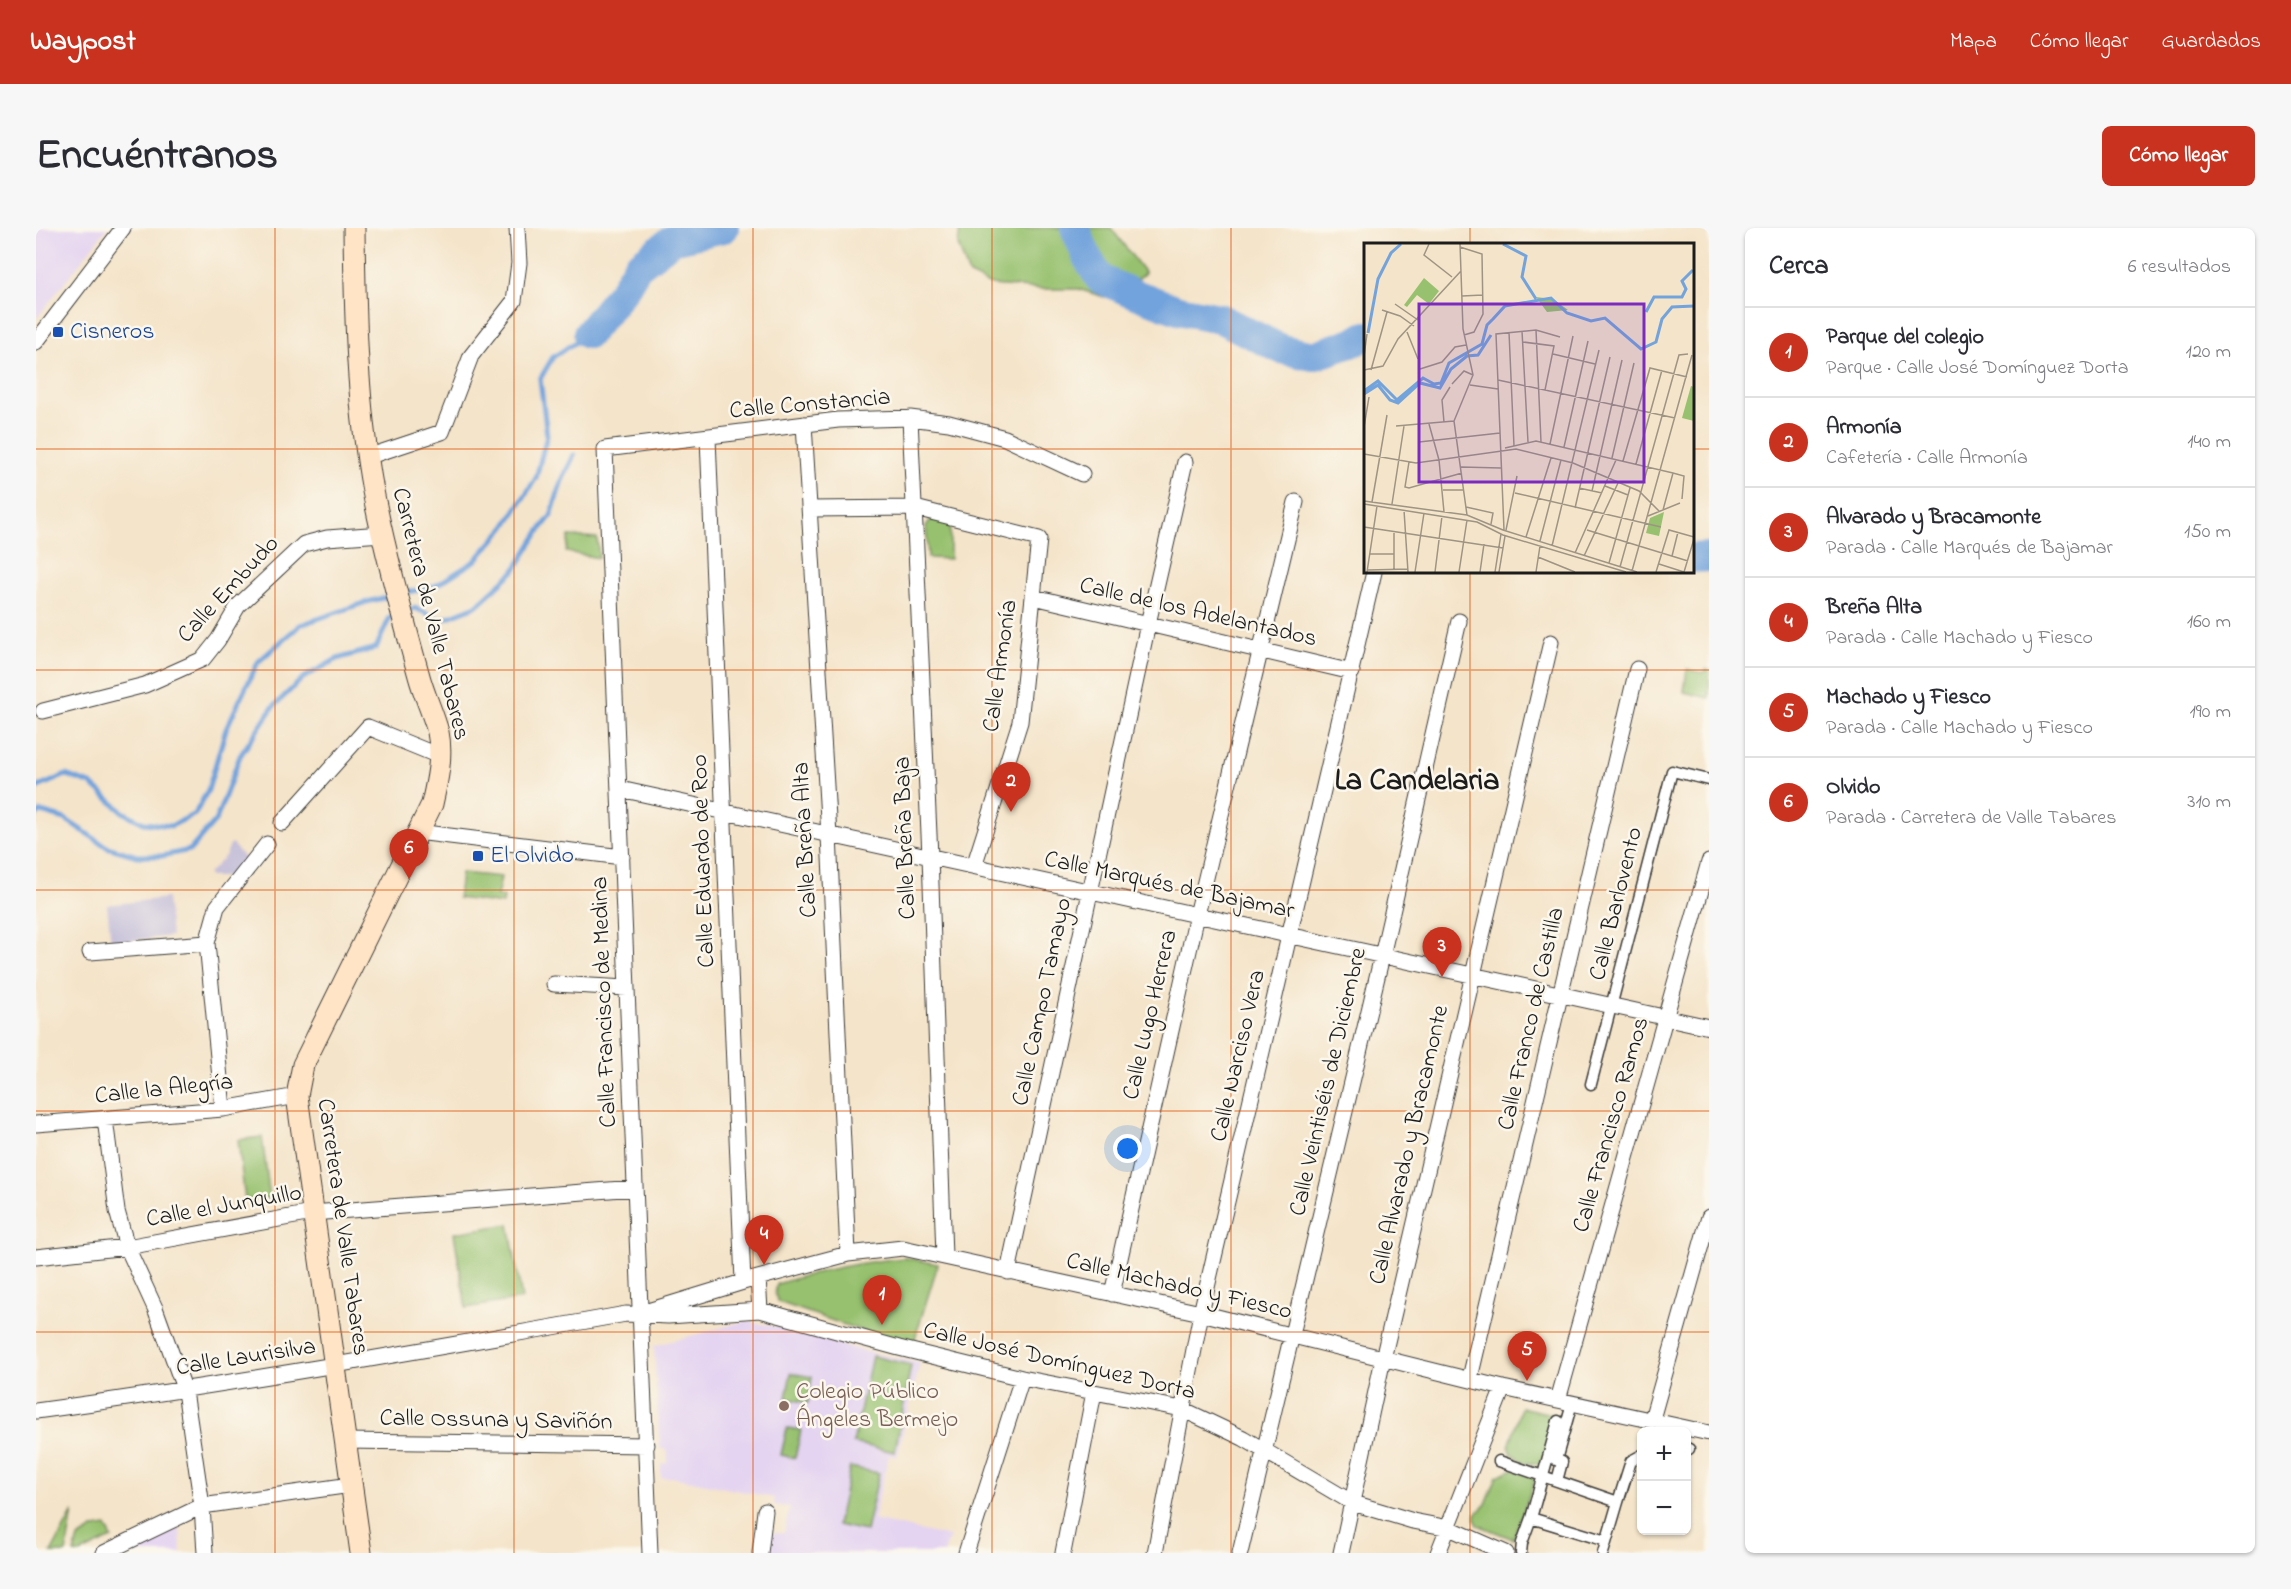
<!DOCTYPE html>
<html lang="es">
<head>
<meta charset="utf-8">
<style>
	body { margin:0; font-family:"Indie Flower",sans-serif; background:#f7f7f7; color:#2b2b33 }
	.controls { position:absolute; right:18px; bottom:18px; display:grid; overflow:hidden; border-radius:9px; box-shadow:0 2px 4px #0004 }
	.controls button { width:54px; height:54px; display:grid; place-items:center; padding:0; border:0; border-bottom:2px solid #e1e1e2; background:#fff; color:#2b2b33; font:30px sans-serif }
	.you { position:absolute; left:1092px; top:921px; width:21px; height:21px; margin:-15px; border:4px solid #fff; border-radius:50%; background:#1a73e8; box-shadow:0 0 0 9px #1a73e833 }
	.badge { display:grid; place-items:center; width:39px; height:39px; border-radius:50%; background:#c8321e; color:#fff; font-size:20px; font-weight:700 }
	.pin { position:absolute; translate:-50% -50px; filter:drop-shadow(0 2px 3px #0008) }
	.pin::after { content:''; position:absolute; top:32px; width:21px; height:18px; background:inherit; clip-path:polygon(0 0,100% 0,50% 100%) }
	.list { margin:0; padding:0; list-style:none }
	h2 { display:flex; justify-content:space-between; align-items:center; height:78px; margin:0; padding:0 24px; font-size:26px }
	h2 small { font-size:20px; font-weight:400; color:#7c7c81 }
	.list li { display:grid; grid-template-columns:39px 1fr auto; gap:18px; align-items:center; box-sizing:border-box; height:90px; padding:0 24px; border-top:2px solid #e1e1e2 }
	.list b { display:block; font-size:22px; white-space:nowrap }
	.list p { margin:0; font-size:20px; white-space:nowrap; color:#7c7c81 }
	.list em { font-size:20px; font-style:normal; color:#7c7c81 }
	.map { position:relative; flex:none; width:1673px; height:1325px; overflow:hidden; border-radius:9px }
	header { display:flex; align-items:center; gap:36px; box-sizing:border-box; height:84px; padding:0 30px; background:#c8321e; color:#fff }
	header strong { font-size:28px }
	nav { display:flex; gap:33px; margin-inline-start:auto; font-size:21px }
	.intro { display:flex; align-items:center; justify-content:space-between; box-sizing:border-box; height:144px; padding:0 36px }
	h1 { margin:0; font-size:42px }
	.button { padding:15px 27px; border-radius:9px; background:#c8321e; color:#fff; font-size:21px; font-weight:700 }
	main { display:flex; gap:36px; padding:0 36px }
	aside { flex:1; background:#fff; border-radius:9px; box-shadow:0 2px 4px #0004 }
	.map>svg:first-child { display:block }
	.built { fill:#e4d3f1 }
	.industrial { fill:#c6c0d9 }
	.green { fill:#97c16e; stroke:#5a6e45; stroke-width:1.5 }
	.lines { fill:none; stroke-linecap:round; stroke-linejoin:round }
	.stream { stroke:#72a3dc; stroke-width:5 }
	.river { stroke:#72a3dc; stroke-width:30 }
	.pedestrian-casing { stroke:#3c3a36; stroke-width:13 }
	.minor-casing { stroke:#3c3a36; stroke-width:17 }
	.secondary-casing { stroke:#3c3a36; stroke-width:23 }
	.pedestrian { stroke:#fff; stroke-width:10 }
	.minor { stroke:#fff; stroke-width:15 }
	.secondary { stroke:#ffe4c6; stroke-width:21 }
	.grid { fill:none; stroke:#de560d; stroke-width:1.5; stroke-opacity:0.55 }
	.transit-dot { fill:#1a4fb4; stroke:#fbf7ec; stroke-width:2 }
	.education-dot { fill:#8d6e63; stroke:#fbf7ec; stroke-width:2 }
	.labels { text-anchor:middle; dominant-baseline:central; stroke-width:5; stroke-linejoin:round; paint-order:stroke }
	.transit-label { font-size:24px; fill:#164399; stroke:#fbf7ec; text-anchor:start }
	.street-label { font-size:24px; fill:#1c1c1c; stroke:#fbf7ec }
	.education-label { font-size:24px; fill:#785e54; stroke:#fbf7ec; text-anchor:start }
	.district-label { font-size:30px; font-weight:bold; fill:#1c1c1c; stroke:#fbf7ec }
	.inset-river { fill:none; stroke:#72a3dc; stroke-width:3 }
	.inset-road { fill:none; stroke:#9e9484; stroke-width:1.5 }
	.view { fill:#7b2cbf; fill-opacity:0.15; stroke:#7b2cbf; stroke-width:3 }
	.inset-edge { fill:none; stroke:#1c1c1c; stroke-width:3 }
</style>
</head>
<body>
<header>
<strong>Waypost</strong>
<nav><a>Mapa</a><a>Cómo llegar</a><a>Guardados</a></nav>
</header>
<div class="intro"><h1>Encuéntranos</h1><a class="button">Cómo llegar</a></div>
<main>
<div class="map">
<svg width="1673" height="1325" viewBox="0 0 1673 1325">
	<rect width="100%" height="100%" fill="#fbf7ec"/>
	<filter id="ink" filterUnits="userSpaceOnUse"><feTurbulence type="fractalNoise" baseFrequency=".0167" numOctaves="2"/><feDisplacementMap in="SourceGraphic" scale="12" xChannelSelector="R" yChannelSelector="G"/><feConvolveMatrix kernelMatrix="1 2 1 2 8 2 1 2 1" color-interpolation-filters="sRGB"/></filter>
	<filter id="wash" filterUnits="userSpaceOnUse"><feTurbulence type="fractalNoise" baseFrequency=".008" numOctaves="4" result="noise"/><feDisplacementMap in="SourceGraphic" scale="24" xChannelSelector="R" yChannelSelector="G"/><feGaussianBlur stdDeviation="1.35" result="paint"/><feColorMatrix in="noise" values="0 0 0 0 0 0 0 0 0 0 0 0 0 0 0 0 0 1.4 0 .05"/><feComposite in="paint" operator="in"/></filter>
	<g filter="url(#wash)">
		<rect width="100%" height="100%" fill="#f4e4c9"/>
		<path class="built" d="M0,0H71L0,91Z
			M710,1093L771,1105L822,1122L884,1135L861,1229L853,1227L837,1292L914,1309L908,1325H734L736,1305H748L754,1279L738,1277V1270L636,1249L625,1250V1236L631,1235L632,1223L624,1220L618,1118Z
			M144,1298L145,1325H94Z"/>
		<path class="industrial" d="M195,615L211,633L194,649H173L172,646L189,628Z
			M131,670L135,708L75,715L71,677Z"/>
		<path class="green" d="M924,0H1075L1109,45C1098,56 1082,61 1068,69L1042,61H1007L955,57L933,47L922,17Z
			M895,291L914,295V331L892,330L890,298Z
			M533,308L561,310L563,330L530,324Z
			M1651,441L1667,445L1669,442H1673V470L1648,464Z
			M425,645L465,649L461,669H468L467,676L422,670Z
			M226,909L234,970L209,972L202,912Z
			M473,996L486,1071L430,1080L418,1005Z
			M870,1030L902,1036L876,1120L742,1074L739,1065L741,1056C782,1043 827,1033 870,1030Z
			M836,1128L875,1137L859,1224L817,1215Z
			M755,1145L776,1149L772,1175L750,1170Z
			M1485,1179L1520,1187L1507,1231L1503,1236L1489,1235L1474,1224L1473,1219Z
			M751,1200L765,1202L759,1230L745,1227Z
			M814,1239L843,1245L830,1303L801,1297Z
			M1477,1241L1498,1250L1499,1252L1477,1311L1442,1297L1440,1293V1286L1450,1276L1461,1248Z
			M37,1284L30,1325H15Z
			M70,1298L76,1310L45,1325H38L42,1310L59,1300Z"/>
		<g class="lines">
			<path class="stream" d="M364,366L399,358L439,333L469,299L500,250L511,207L504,151L517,129L552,106
				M370,383L379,380L405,392L440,378L478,343L502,305L515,288L525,255L538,227
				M0,560L30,547L55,556L87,584L108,595L135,598L159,586L172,562L190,501L222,434L264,397L331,374L355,368
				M0,587L5,584L29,591L71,619L101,628H126L154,622L180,592L204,528L236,480L267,450L301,431L340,420L354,389L361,386"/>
			<path class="river" d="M1039,0L1052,31L1064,51L1099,66L1142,82L1183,90L1245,121L1277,128L1320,113L1330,108
				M552,106L588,61L601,39L636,12L688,0
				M1656,330L1673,329"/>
		</g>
	</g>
	<g filter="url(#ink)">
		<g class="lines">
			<g class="pedestrian-casing">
				<path id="pedestrian" d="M1555,856L1636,543L1673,552
					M1522,1193L1495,1290L1570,1313
					M1650,1220L1653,1221
					M1463,1233L1582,1274L1567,1325
					M1521,1253L1526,1234L1520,1232L1536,1175
					M1582,1274L1595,1233L1606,1227
					M1485,1325L1486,1315L1495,1290"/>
			</g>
			<g class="minor-casing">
				<path id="minor" d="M0,114L87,0
					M874,190L894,628L908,1028
					M768,196L793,607L812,1026
					M672,210L707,1054
					M331,229L406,204L435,128L478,73L483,35L481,0
					M774,281L879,280L1003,311L984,494L938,638
					M998,369L1316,444
					M7,483L109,457L167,431L182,412L202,378L268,316L291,310L346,306
					M584,561L1673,799
					M246,595L332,499L403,528
					M381,604L586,629
					M54,724L171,715
					M518,756L591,760
					M187,881L171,715L181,679L231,616
					M69,891L81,983L91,1019L119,1080L149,1163L166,1278L169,1325
					M0,896L187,881L261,868
					M0,1029L91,1019L276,985L599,960
					M972,1044L1112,396L1149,234
					M722,1050L724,1082
					M1076,1066L1161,687L1260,274
					M612,1083L707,1054L812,1026L867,1020L1165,1085L1467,1160L1673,1205
					M1434,1150L1601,441
					M1522,1172L1673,634
					M0,1183C198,1156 394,1121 590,1086L632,1088L724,1082L863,1120L986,1150L1146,1181L1207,1210L1317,1275L1377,1293L1413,1300L1470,1325
					M1616,1191L1673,989
					M309,1213L611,1217
					M68,1325L166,1278L315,1257
					M614,1325L569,221L802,192L874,190L913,195L969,210L1046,246
					M724,1325L729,1283
					M930,1325L986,1150
					M1027,1325L1058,1164
					M1119,1325L1165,1085L1338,344
					M1204,1325L1346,728L1423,393
					M1305,1325L1347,1131L1515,414
					M1402,1325L1467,1160"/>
			</g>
			<g class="secondary-casing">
				<path id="secondary" d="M318,0C319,88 321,176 337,263C349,325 366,387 383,448C388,467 397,485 402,504C407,528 401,554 396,576L267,837L261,868L325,1325"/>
			</g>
			<use href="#pedestrian" class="pedestrian"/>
			<use href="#minor" class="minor"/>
			<use href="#secondary" class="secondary"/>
		</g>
	</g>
	<path class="grid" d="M239,0V1325M478,0V1325M717,0V1325M956,0V1325M1195,0V1325M1434,0V16M0,221H1330M1656,221H1673M1434,344V1325M0,442H1673M0,662H1673M0,883H1673M0,1104H1673"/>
	<g class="transit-dot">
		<rect x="16" y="98" width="12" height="12" rx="3"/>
		<rect x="436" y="622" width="12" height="12" rx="3"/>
	</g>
	<circle class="education-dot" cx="748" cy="1178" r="6"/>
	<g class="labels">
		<g class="transit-label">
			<text x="34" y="104">Cisneros</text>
			<text x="454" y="628">El Olvido</text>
		</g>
		<g class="street-label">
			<text transform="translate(774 177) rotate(-5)">Calle Constancia</text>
			<text transform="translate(193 362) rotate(-47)">Calle Embudo</text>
			<text transform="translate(1162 385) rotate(13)">Calle de los Adelantados</text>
			<text transform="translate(394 386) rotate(76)">Carretera de Valle Tabares</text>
			<text transform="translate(965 438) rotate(-82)">Calle Armonía</text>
			<text transform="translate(870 610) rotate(-92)">Calle Breña Baja</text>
			<text transform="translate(770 612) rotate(-93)">Calle Breña Alta</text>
			<text transform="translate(668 633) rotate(-92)">Calle Eduardo de Roo</text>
			<text transform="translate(1133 658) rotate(12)">Calle Marqués de Bajamar</text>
			<text transform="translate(1581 676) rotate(-76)">Calle Barlovento</text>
			<text transform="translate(569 774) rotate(-92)">Calle Francisco de Medina</text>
			<text transform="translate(1007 774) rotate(-78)">Calle Campo Tamayo</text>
			<text transform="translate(1115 787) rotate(-77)">Calle Lugo Herrera</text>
			<text transform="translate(1496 791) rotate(-77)">Calle Franco de Castilla</text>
			<text transform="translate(1203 828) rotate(-77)">Calle Narciso Vera</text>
			<text transform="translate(1293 854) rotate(-77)">Calle Veintiséis de Diciembre</text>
			<text transform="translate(128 862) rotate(-6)">Calle la Alegría</text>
			<text transform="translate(1576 897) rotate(-74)">Calle Francisco Ramos</text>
			<text transform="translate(1374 917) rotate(-77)">Calle Alvarado y Bracamonte</text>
			<text transform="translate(188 979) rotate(-10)">Calle el Junquillo</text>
			<text transform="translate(306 999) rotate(82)">Carretera de Valle Tabares</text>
			<text transform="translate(1143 1059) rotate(13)">Calle Machado y Fiesco</text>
			<text transform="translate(210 1130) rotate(-9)">Calle Laurisilva</text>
			<text transform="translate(1023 1134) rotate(13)">Calle José Domínguez Dorta</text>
			<text transform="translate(460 1193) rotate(1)">Calle Ossuna y Saviñón</text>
		</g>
		<g class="education-label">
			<text x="760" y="1164">Colegio Público<tspan x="760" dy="28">Ángeles Bermejo</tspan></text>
		</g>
		<g class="district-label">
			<text x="1381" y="554">La Candelaria</text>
		</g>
	</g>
	<g transform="translate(1328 15)">
		<rect width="330" height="330" fill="#f4e4c9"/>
		<path d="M60,35L75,48L65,61L53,52L43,64L40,62ZM172,54L189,56L204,67L183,69ZM327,143L330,144V178L318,175ZM300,269L295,293L282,290L286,275Z" fill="#97c16e"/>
		<path class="inset-river" d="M139,1L162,13L158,34L172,56M282,69L290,54H318L322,46L318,38L329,27M129,76L141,63L187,55L203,70L227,78L241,75L277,106L292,99L298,76L308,64L330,63M4,90L14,36L27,10L37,1M0,148L14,138L33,157L59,135L70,141L77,140L85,120L118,101L123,82L129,76M0,151L14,142L26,157L34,160L56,140L76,145L87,126L103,113L114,112L127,92"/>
		<path class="inset-road" d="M65,1L60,12L88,34M96,1L99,86L109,132L90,178L103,272M96,4L118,11L119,71L110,89L100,92M98,53L119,52M31,61L54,77M18,67L36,73L50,83M172,87L177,199M158,88L164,199M43,89L54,116M145,89L150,203M159,99L190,103L181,147M189,111L231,121M0,113L3,91M56,126L78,119L91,104L102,102M0,127L19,123L34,96L97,28M7,127L23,69M134,137L311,175M88,141L100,128L109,132M106,142L134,146M80,179L78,157L86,144M65,181L75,217L80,269M32,183L90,178M0,184L5,154M55,199L136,190M186,201L209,93M200,204L224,98M141,205L172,198L309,230L320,233L318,256M0,211L52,220L152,206L209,220L275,248L295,268M248,215L270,120M259,218L286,125L323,134M45,219L41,244L45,245L98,230M272,221L298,127M97,224L137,225M241,243L264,252M215,245L238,250M79,247H100M228,248L258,117M151,250L297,284M0,258L103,272L139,287M8,259L23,172M0,261L113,279L139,292L262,329M28,261L40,183M102,264L129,270L127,281M211,265L246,114M40,267L44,329M299,267L309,230M284,273L316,260M0,284L139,305M139,287L273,329M140,287L132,91L172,87L196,94M142,287L153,233M223,287L324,318M30,290V327M162,294L187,215M176,298L197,217M188,303L235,107M211,310L252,217M6,311H30M220,313L254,240M308,313L314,289M174,314L211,329M245,320L266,245M295,321L320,329M256,324L315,112L324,111M4,327L44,326M268,328L328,112M3,329L13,263M51,329L60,270M71,329L78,273M95,329L103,277M116,329L120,301M131,329L137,291M135,329L141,293M172,329L176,303M292,329L305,287L330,294M320,329L330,296"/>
		<path class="view" d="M55,61H280V239H55Z"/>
		<rect width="330" height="330" class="inset-edge"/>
	</g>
</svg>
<div class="controls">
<button>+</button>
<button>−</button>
</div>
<div class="you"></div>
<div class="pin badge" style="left:846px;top:1097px">1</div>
<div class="pin badge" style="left:975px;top:584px">2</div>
<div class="pin badge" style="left:1406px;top:749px">3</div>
<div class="pin badge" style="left:728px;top:1037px">4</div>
<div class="pin badge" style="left:1491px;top:1153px">5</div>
<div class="pin badge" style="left:373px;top:651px">6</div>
</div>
<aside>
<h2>Cerca<small>6 resultados</small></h2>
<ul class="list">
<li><span class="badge">1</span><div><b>Parque del colegio</b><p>Parque · Calle José Domínguez Dorta</p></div><em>120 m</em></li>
<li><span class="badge">2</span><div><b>Armonía</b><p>Cafetería · Calle Armonía</p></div><em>140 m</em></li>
<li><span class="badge">3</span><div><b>Alvarado y Bracamonte</b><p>Parada · Calle Marqués de Bajamar</p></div><em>150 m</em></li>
<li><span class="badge">4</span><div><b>Breña Alta</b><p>Parada · Calle Machado y Fiesco</p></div><em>160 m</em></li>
<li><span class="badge">5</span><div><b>Machado y Fiesco</b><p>Parada · Calle Machado y Fiesco</p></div><em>190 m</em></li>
<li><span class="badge">6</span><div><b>Olvido</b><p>Parada · Carretera de Valle Tabares</p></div><em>310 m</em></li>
</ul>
</aside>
</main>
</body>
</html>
